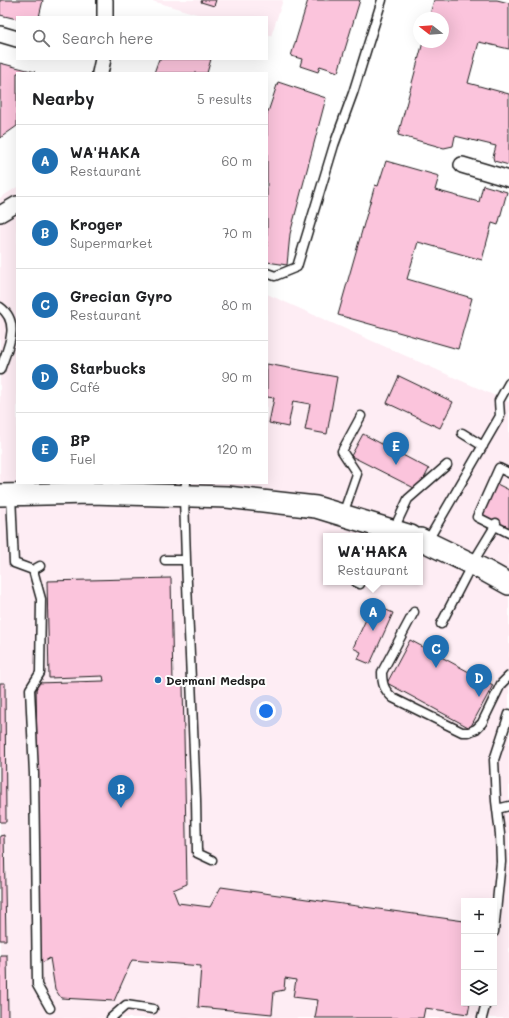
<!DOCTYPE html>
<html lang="en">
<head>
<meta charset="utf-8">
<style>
	body { margin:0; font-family:Mali,sans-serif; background:#f6f6f6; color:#202124 }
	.controls { position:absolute; right:12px; bottom:12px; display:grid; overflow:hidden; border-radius:0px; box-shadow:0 4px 16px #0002 }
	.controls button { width:36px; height:36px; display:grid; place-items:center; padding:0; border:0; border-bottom:1px solid #e0e0e0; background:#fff; color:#202124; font:20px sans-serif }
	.compass { position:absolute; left:413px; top:12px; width:36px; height:36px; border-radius:50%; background:#fff; box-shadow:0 4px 16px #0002; rotate:287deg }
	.you { position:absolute; left:266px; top:711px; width:14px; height:14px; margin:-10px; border:3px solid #fff; border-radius:50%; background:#1a73e8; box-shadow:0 0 0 6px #1a73e833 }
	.badge { display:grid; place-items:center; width:26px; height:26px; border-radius:50%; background:#1f6fb2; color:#fff; font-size:13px; font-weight:700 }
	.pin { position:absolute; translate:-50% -33px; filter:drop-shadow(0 1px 2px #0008) }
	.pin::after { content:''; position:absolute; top:21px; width:14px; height:12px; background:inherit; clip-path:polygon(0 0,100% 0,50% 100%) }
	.popup { position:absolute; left:323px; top:533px; width:100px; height:52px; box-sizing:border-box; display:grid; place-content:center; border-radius:0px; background:#fff; filter:drop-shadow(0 1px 3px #0005); font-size:13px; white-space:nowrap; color:#757577 }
	.popup b { font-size:15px; color:#202124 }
	.popup::after { content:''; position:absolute; left:50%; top:100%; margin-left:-8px; border:8px solid transparent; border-top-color:#fff }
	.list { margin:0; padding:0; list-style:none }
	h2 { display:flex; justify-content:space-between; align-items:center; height:52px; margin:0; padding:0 16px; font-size:17px }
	h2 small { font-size:13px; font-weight:400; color:#757577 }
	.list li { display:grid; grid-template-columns:26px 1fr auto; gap:12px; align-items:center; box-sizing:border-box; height:72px; padding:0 16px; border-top:1px solid #e0e0e0 }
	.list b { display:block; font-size:15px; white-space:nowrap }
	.list p { margin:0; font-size:13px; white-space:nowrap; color:#757577 }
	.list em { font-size:13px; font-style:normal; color:#757577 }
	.icon { flex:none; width:22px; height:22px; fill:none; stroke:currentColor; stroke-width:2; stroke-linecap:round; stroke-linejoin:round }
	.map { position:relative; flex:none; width:509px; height:1018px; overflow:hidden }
	.search { position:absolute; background:#fff; box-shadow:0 4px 16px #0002; left:16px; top:16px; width:252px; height:44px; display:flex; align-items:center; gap:10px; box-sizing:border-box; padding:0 14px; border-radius:0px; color:#757577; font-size:15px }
	.panel { position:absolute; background:#fff; box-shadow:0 4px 16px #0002; left:16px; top:72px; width:252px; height:412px; border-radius:0px }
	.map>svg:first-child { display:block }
	.built { fill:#feedf4; fill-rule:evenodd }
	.building { fill:#fbc4dc; stroke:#1c1c1c }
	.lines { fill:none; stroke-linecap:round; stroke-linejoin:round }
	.lane-casing { stroke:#1c1c1c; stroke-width:11 }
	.street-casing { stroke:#1c1c1c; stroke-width:18 }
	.secondary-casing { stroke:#1c1c1c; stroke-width:24 }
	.lane { stroke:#fff; stroke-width:8 }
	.street { stroke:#fff; stroke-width:15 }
	.secondary { stroke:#fff; stroke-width:21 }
	.poi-dot { fill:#1f6fb2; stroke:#fff; stroke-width:1.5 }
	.labels { text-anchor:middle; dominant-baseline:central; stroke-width:4; stroke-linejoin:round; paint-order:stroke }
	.poi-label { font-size:12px; font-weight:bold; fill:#1c1c1c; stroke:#fff; text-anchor:start }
</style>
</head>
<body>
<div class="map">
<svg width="509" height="1018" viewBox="0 0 509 1018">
	<rect width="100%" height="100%" fill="#fff"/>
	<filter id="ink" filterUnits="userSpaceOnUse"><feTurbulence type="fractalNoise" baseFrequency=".025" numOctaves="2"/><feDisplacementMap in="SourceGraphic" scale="8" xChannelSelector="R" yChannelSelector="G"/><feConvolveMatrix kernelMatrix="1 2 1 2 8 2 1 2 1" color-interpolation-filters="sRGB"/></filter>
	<g filter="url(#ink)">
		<path class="built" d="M149,0H283L271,36L267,35V17H207Z
			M17,187V483H267V294L509,402V1018H0V198ZM326,536H420V582H326ZM464,901H494V1003H464Z"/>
		<path class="building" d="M0,0H43L39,17H17V19L0,15Z
			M202,0H216L214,6L201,2Z
			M308,0H360L338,72L320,66L318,72L300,66L302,59L291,56Z
			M434,0H497L509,3V49L479,42L468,83L509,94V165L494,161L493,157L496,146L455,136L453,146L444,148L398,135L423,42H443V18H429Z
			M159,59H211L207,73H154Z
			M0,63L35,72L17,73V126L0,138Z
			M278,82L326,98L290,234L287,265L267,262V115Z
			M386,161L439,176L435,190L479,202L483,185L507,192L498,225L492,223L482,260L418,242L407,279L472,298L458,349L338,315L375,185L378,186Z
			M267,364L337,377L327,434L305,430L310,404L293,401L288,427L269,423L274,398L267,397Z
			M399,376L453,402L440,428L387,403Z
			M363,434L429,469L418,490L351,456Z
			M495,483L509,490V529L480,515Z
			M171,578L173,685H183L187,884L173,890L178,903L210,907L221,887L464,921V1003H470L468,1014L425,1008L423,1018H315L318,1000L293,997L296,980L285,978L284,990L274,992L272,1014L198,1007L201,966L132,960L114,1001L61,998L55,989L50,958L40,964L36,683L104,681L103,676L49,678L47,581Z
			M373,604L393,613L370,664L358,659L361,652L353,648Z
			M410,640L493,685L470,728L387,683Z
			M0,683H5L6,822H0Z
			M4,835L6,940H0V836Z
			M0,955H7L8,1018H0Z"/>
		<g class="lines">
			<g class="lane-casing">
				<path id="lane" d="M267,273L275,276L297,267L334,145L353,93L382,0
					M0,307C22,323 7,349 0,370
					M462,433L483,446
					M11,495L14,563L33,570L40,566
					M343,514L357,474L342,451L361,416
					M496,523L495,526L477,517L499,468L509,473
					M393,531L408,499L447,465
					M427,542L500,416L499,401L509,383
					M165,560H186L184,497L186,483
					M186,560L196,799L197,853L212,860
					M33,570L41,599L40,673L30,689L34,774L37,985L50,1008
					M356,582L360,584
					M414,612L382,672C382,684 384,690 393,698L462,732H469L476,729L482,723L501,684L509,676
					M441,624L472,564L495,526L509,533
					M497,809L509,806
					M494,932L501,862L500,834L496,801L494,760L509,714
					M111,1018L126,1005L153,1009
					M482,1018L486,1003"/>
			</g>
			<g class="street-casing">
				<path id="street" d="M105,17V0
					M0,34L17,39
					M100,73L103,59
					M462,165L509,179
					M0,214L17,204"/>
			</g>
			<g class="secondary-casing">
				<path id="secondary" d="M0,495L91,493L227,497L316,507L411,536
					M420,539L482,569L509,584"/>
			</g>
			<use href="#lane" class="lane"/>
			<use href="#street" class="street"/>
			<use href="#secondary" class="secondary"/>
		</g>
	</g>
	<circle class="poi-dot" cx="158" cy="680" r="4"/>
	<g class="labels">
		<g class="poi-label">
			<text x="166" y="680">Dermani Medspa</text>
		</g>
	</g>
</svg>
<div class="controls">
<button>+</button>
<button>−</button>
<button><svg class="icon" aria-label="layers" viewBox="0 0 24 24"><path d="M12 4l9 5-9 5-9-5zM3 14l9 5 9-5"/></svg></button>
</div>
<svg class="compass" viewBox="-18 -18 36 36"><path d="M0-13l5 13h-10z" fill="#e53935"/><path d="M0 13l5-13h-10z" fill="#757577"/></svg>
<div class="you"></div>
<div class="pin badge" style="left:373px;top:631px">A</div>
<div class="popup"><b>WA'HAKA</b>Restaurant</div>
<div class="pin badge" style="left:121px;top:808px">B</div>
<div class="pin badge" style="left:436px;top:668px">C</div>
<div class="pin badge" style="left:479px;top:697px">D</div>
<div class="pin badge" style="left:396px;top:465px">E</div>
<div class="search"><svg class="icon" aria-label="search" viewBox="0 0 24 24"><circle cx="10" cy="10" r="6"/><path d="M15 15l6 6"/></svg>Search here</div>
<section class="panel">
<h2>Nearby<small>5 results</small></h2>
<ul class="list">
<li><span class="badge">A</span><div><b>WA'HAKA</b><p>Restaurant</p></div><em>60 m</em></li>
<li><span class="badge">B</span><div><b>Kroger</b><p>Supermarket</p></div><em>70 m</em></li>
<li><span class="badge">C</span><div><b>Grecian Gyro</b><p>Restaurant</p></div><em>80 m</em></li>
<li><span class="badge">D</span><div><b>Starbucks</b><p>Café</p></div><em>90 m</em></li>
<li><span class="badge">E</span><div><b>BP</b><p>Fuel</p></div><em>120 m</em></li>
</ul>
</section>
</div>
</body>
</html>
